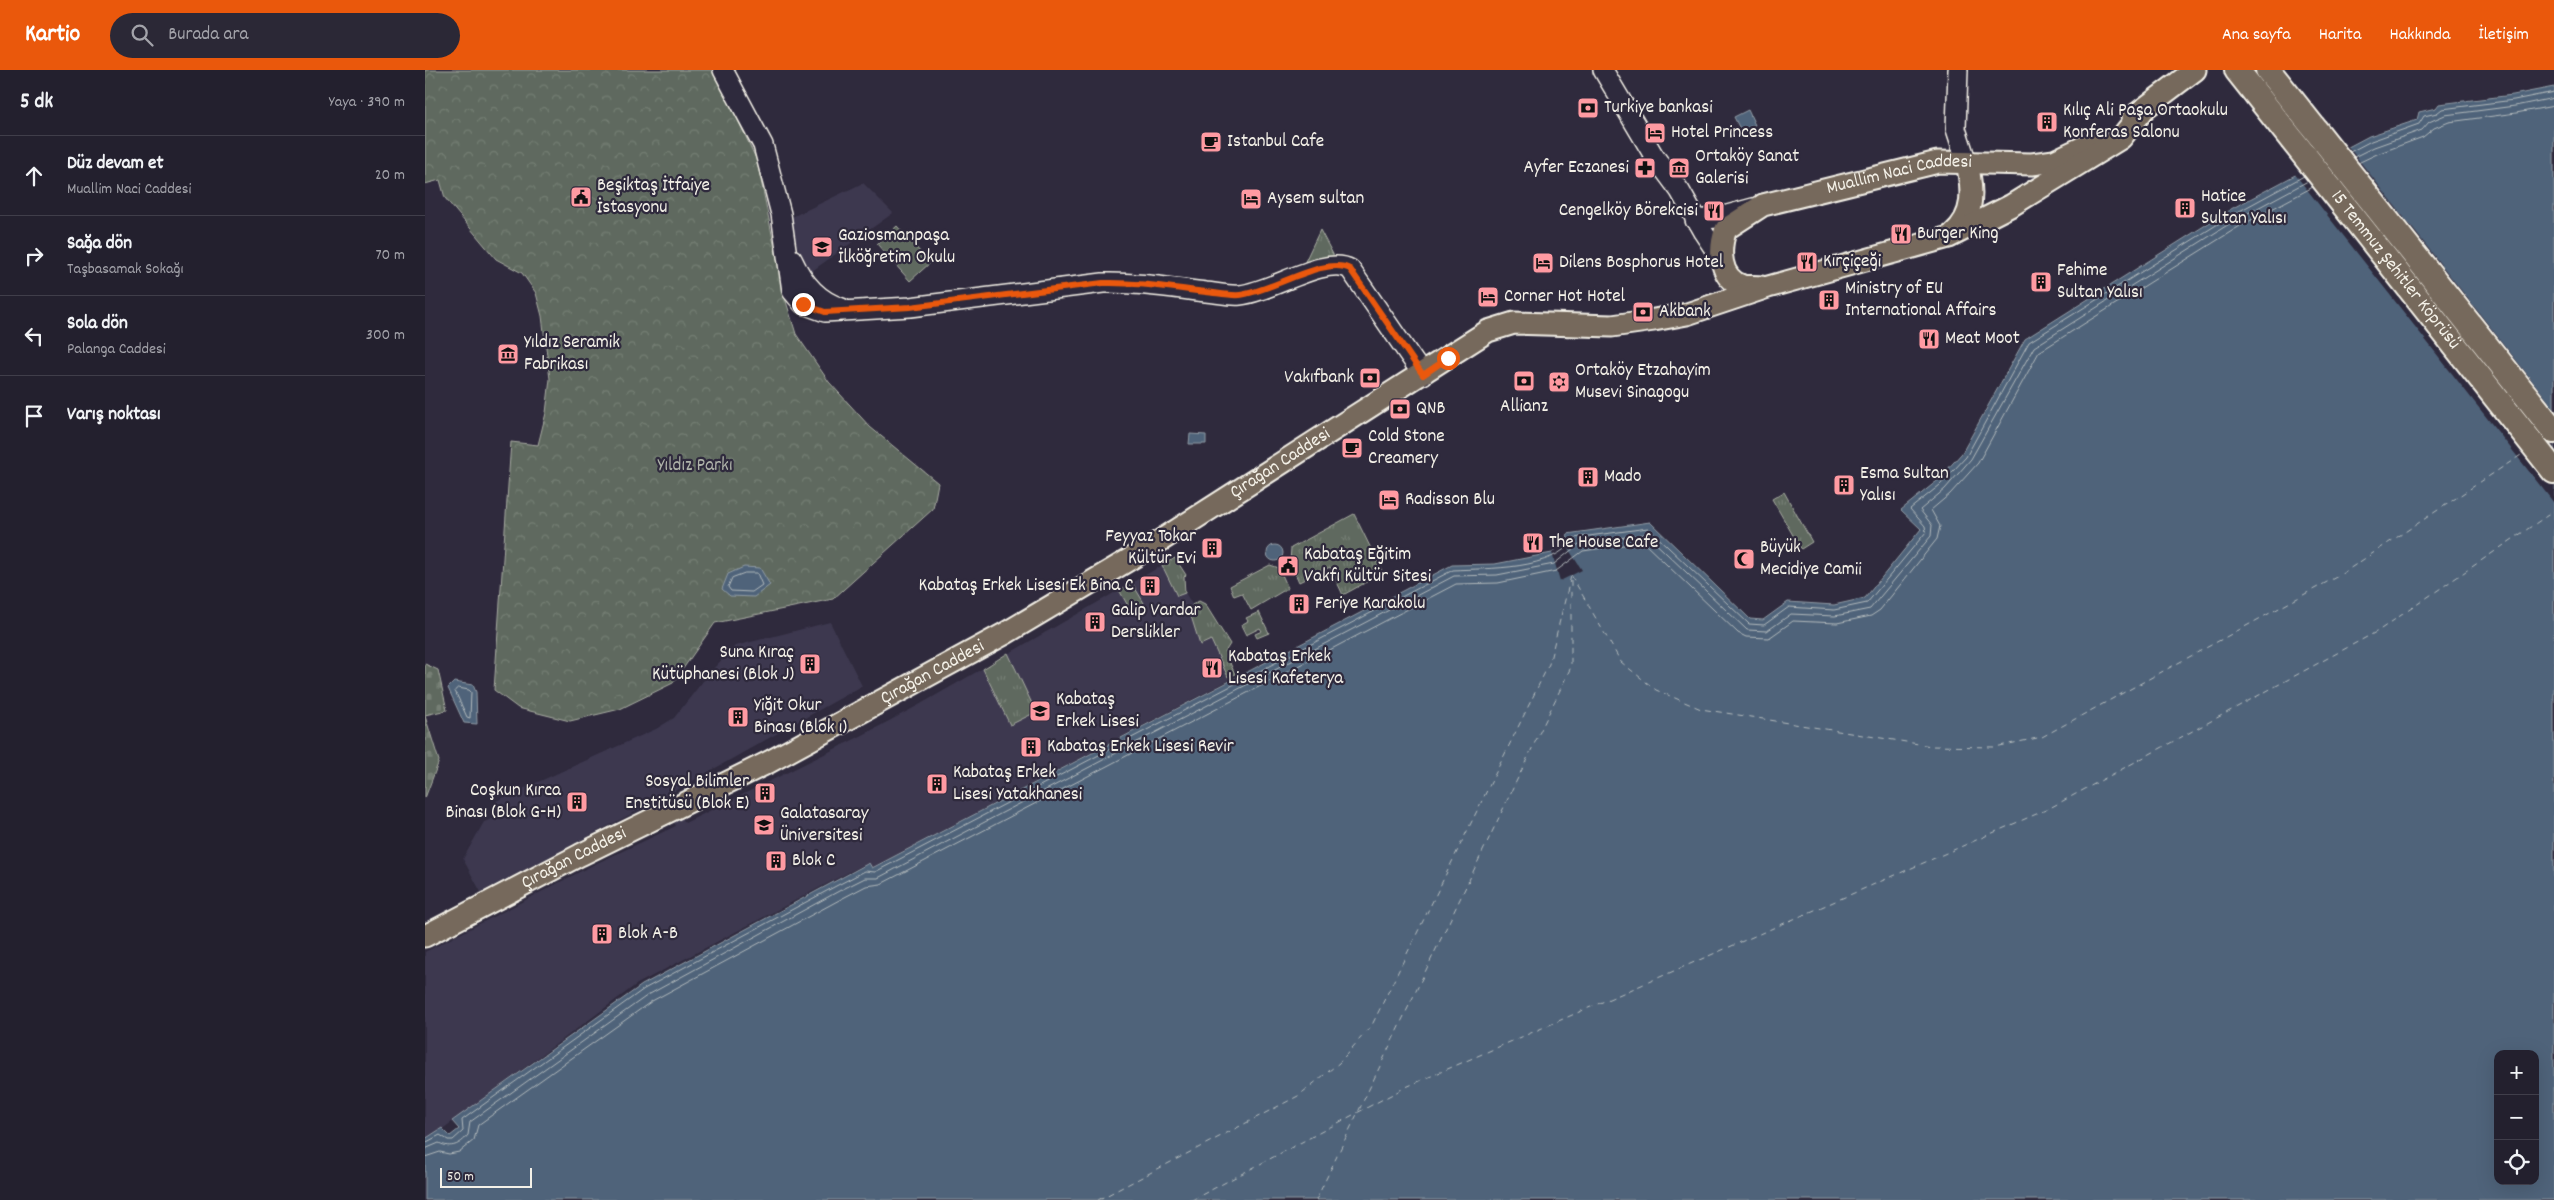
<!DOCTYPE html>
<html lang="tr">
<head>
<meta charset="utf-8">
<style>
	body { margin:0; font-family:Dekko,sans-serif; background:#2b2836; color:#f1f3f6 }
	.controls { position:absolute; right:15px; bottom:15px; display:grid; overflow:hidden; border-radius:10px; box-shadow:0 5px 20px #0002 }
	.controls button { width:45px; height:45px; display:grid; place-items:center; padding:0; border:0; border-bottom:1px solid #403e4a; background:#23202e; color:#f1f3f6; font:25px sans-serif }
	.scale { position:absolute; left:15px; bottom:12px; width:92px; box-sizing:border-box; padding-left:5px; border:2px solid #f4f1e8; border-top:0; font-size:14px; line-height:18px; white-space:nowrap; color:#f4f1e8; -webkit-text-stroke:4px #2f2a3d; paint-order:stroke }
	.stop { position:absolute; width:15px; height:15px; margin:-11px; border:4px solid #ea580c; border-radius:50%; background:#fff }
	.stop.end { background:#ea580c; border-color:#fff; box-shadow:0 1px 5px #0008 }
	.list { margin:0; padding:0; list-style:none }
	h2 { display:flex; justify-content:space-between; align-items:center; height:65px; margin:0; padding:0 20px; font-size:21px }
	h2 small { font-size:16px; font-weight:400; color:#a3a3aa }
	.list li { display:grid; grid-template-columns:32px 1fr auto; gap:15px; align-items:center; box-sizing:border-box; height:80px; padding:0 20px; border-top:1px solid #403e4a }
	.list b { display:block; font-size:19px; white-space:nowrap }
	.list p { margin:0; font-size:16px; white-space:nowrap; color:#a3a3aa }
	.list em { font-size:16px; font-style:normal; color:#a3a3aa }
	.icon { flex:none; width:28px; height:28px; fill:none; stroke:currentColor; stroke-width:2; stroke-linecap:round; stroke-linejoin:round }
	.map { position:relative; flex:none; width:2129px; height:1130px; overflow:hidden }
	header { display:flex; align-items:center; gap:30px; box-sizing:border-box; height:70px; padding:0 25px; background:#ea580c; color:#fff }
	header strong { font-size:24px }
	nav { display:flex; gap:28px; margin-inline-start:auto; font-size:18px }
	.search { width:350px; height:45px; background:#2b2836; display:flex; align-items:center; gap:12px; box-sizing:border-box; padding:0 18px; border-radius:28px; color:#a3a3aa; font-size:19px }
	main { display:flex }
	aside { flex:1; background:#23202e }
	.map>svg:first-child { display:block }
	.built { fill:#3e3950 }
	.grass { fill:url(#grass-tufts); stroke:#a9ada3 }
	.forest { fill:url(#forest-crowns); stroke:#a9ada3 }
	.cemetery { fill:url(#cemetery-stones); stroke:#a9ada3 }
	.pitch { fill:#5e695e; stroke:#a9ada3 }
	.water { fill:#4f647a; stroke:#919ca6; fill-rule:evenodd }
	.pier { fill:#2f2a3d }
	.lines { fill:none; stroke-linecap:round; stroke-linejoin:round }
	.shore { stroke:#b2b9bc; stroke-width:1 }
	.ferry { stroke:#b2b9bc; stroke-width:1; stroke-dasharray:6 5; stroke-linecap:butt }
	.secondary-casing { stroke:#f4f1e8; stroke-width:22 }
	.primary-casing { stroke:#f4f1e8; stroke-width:25 }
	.motorway-casing { stroke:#f4f1e8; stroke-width:28 }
	.secondary { stroke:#2f2a3d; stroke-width:19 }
	.primary { stroke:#76695c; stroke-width:21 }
	.motorway { stroke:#76695c; stroke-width:24 }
	.route { stroke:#ea580c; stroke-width:6 }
	.labels { text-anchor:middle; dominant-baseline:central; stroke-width:4.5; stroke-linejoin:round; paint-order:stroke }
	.poi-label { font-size:19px; fill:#f4f1e8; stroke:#2f2a3d; text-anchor:start }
	.street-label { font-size:19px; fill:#f4f1e8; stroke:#2f2a3d }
	.park-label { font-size:19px; fill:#b0b4aa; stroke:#2f2a3d }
</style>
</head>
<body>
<header>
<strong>Kartio</strong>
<div class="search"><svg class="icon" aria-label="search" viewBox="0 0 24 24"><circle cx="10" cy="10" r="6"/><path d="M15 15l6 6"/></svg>Burada ara</div>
<nav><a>Ana sayfa</a><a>Harita</a><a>Hakkında</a><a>İletişim</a></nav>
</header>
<main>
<aside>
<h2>5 dk<small>Yaya · 390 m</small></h2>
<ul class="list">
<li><svg class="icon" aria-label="ahead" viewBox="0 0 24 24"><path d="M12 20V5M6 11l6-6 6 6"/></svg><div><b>Düz devam et</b><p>Muallim Naci Caddesi</p></div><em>20 m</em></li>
<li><svg class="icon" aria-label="right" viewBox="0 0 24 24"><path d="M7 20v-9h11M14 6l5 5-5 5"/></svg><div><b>Sağa dön</b><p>Taşbasamak Sokağı</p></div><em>70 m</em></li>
<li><svg class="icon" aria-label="left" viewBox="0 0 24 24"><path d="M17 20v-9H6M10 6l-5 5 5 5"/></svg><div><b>Sola dön</b><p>Palanga Caddesi</p></div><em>300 m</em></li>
<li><svg class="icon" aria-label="arrive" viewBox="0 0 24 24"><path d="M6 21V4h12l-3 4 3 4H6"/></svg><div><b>Varış noktası</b></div></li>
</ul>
</aside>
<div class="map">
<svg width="2129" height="1130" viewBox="0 0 2129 1130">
	<defs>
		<pattern id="grass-tufts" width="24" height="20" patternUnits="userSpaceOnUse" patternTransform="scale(1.25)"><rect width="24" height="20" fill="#5e695e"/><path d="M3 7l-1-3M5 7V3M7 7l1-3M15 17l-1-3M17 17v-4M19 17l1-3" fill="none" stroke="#767f75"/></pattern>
		<pattern id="forest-crowns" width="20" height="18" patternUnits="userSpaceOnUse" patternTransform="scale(1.25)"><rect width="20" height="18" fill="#5e695e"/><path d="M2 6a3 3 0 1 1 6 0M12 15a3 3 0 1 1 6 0" fill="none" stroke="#767f75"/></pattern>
		<pattern id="cemetery-stones" width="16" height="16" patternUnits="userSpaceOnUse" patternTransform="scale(1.25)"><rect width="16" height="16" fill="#5e695e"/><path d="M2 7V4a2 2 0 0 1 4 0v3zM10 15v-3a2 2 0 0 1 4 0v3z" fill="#767f75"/></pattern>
	</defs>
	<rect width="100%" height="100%" fill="#2f2a3d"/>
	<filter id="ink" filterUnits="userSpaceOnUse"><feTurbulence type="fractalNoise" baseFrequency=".02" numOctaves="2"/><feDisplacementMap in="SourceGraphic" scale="10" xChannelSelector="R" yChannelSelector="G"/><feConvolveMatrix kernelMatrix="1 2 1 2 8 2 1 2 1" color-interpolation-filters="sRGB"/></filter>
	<g filter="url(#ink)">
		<path class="built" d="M438,113L468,143L380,206L365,148Z
			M743,492L808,608L446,798L444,793L426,801L212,914L0,1072V882L168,795L251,756L237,728L56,822L38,789L59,752L78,745L71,731L231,659L249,648L286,601L310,576L405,552L437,616L244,724L260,753L436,666L494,635Z"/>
		<path class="grass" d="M895,160L910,188L876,200Z
			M1359,422L1387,472L1376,479L1347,429Z
			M929,444L958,503L918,525L905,497L874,512L865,492L866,478Z
			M750,488L761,505L759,507L760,523L752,526L737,495Z
			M845,495L854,498L863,518L826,540L817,523L809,526L805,516Z
			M774,531L780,534L805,574L800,582L810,604L803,607L786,570L775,575L766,546L769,538L767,535Z
			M834,542L844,563L832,568L830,564L837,561L835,558L821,565L816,555L823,551L821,548Z
			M583,583L611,642L585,655L558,599Z"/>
		<path class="forest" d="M0,0H290L332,91L360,228L371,264L404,312L445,357L513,413L508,439L408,529L290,553L248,613L195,639L145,651L93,638L69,620L86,372L113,375L121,343L125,309L117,246L111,223L97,203L71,189L20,128L15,110L0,114Z"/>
		<path class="cemetery" d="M0,594L13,600L22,640L0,645Z
			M0,646L14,691L0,728Z"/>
		<path class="pitch" d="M472,156L505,193L485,211L452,174Z
			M707,513L719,533L706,541L694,520Z"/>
		<path class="water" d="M2129,17V1130H0V1069L17,1058L25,1066L34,1059L27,1051L217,915L444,793L447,798L1027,495L1070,494L1127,483L1143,470L1142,464L1225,452L1325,549L1338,550L1363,532L1409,535L1440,528L1496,459L1476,440L1512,411L1537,383L1600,269L1806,139L1944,66L1992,50L1994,42L2011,38L2014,34L2088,25ZM2073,984H2110V1111H2073Z
			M1323,40L1330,55L1316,61L1309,47Z
			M765,364L781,365V374H764Z
			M842 483a8 8 0 1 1 16 0a8 8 0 1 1-16 0Z
			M319,497L335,498L345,515L329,527L305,526L297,519L303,504Z
			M29,612L48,615L51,622L52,654L39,653L23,618Z"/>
		<path class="pier" d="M1922,75L2129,338V433L1869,103Z
			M1139,472L1157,500L1135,511L1127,483Z"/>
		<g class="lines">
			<path class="shore" d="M1925,82L1946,71L1994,54L1999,46L2012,43L2017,39L2089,30L2129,22
				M1929,87L1949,77L1997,60L2004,52L2020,45L2090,36L2129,28
				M1933,93L1952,84L1998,67L2009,58L2024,52L2091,43L2129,36
				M320,503H332L337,515L327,522L306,521L303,517L307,508Z
				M33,618L44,620L46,622L45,648L42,647L30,621Z
				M0,1073L15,1065L23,1070H28L38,1061L37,1050L219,919L411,816L440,801L450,802L1028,500C1062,498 1130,501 1149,468L1223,458L1324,554L1339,555L1364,537L1409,540L1442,533L1501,462L1500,456L1485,439L1515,415L1541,387L1604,272L1809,144L1879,106
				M0,1079L14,1073C26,1079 35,1075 43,1065L45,1052L223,925L414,821L440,808H453L1029,506L1072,505L1129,494L1154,474L1221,464L1322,560L1342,561L1366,544L1410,546L1445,539L1506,466L1507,455L1495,440L1520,419L1546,389L1609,277L1812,149L1883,111
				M0,1087L15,1082L24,1084L34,1082L49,1070L53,1055L227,931L418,828L441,816L456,814L1031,514L1073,513L1131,501L1158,481L1218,472L1313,563L1321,567L1344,568L1368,551L1412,553L1446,546L1455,540L1512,469L1515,456L1506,440L1525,424L1553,393L1614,282L1815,156L1888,117"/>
			<path class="ferry" d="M1146,505L1196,592L1231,620L1276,639L1506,676L1570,677L1617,667L1915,505L2099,383
				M673,1130L873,1026L914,993L947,955L1124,594L1146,506
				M767,1130L981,1017L1623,739L1953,561L2129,441
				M891,1130L1146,597V509"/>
			<g class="secondary-casing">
				<path id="secondary" d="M298,0L338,75L356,144L367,221L378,234L400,242L485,237L678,213C712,212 747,218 781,222C792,223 805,226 815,225C846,222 900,185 925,199L998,305
					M1178,0L1229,86L1255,121L1278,162L1296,189
					M1533,0L1531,59L1542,93
					M1270,150L1291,148L1328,138
					M367,189C377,211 393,231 417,238"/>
			</g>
			<g class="primary-casing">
				<g id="primary">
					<path d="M1708,47L1770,0"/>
					<path d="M1528,164C1550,145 1548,120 1542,93"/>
					<path id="s1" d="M1337,217C1331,216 1324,217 1318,216C1293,209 1294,178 1301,159L1338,135L1513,92L1607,94L1629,91L1667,73"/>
					<path id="s2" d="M0,866L155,785L344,692L581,563L727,476L1063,261L1089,253L1187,256L1229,250L1262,244L1343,217L1524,167L1587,135L1696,68L1719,39"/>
				</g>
			</g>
			<g class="motorway-casing">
				<g id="motorway">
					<path id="s3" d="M1812,0L2129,401"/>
					<path d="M1843,0L2129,361"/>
				</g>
			</g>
			<use href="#secondary" class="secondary"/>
			<use href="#primary" class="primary"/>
			<use href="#motorway" class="motorway"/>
		</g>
	</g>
	<g class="lines" filter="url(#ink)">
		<path class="route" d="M378,234L400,242L485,237L678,213C712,212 747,218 781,222C792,223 805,226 815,225C846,222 900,185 925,199L998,305L1023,288"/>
	</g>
	<defs>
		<g id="bank-square" transform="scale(1.125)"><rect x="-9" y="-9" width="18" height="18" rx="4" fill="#ff9aa2" stroke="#2f2a3d"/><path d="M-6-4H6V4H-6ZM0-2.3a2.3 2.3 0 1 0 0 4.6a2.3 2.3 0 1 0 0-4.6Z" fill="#111"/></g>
		<g id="building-square" transform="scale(1.125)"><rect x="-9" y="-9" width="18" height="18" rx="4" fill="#ff9aa2" stroke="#2f2a3d"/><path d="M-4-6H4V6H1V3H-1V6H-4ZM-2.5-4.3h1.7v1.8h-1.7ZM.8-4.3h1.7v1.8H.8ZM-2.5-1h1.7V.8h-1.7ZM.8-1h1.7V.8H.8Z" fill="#111"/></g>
		<g id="hotel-square" transform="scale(1.125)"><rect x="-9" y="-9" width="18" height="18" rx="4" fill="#ff9aa2" stroke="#2f2a3d"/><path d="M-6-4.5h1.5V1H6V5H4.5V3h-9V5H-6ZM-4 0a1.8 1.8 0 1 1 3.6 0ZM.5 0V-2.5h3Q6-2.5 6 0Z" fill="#111"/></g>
		<g id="cafe-square" transform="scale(1.125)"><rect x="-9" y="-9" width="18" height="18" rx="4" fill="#ff9aa2" stroke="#2f2a3d"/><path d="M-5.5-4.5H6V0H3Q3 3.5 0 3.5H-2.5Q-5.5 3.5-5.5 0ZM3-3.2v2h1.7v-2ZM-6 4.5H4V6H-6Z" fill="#111"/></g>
		<g id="pharmacy-square" transform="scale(1.125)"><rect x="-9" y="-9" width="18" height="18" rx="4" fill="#ff9aa2" stroke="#2f2a3d"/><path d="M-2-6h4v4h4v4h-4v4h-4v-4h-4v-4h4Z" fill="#111"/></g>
		<g id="museum-square" transform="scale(1.125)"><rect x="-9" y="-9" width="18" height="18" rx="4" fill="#ff9aa2" stroke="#2f2a3d"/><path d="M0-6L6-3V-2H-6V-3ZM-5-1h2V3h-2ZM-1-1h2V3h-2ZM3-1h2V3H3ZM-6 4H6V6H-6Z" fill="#111"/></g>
		<g id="civic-square" transform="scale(1.125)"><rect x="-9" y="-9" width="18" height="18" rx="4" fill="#ff9aa2" stroke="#2f2a3d"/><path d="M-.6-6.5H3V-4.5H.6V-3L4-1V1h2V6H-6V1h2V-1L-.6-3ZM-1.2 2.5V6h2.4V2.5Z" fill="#111"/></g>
		<g id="restaurant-square" transform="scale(1.125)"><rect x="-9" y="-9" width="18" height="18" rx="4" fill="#ff9aa2" stroke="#2f2a3d"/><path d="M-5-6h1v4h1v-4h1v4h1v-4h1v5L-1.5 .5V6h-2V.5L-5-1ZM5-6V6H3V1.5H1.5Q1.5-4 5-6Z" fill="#111"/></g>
		<g id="school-square" transform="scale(1.125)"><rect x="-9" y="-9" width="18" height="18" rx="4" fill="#ff9aa2" stroke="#2f2a3d"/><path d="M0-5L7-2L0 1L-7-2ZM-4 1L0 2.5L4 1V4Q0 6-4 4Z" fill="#111"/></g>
		<g id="synagogue-square" transform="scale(1.125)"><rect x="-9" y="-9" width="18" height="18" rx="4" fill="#ff9aa2" stroke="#2f2a3d"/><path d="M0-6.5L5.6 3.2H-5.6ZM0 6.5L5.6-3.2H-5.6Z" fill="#111"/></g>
		<g id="mosque-square" transform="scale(1.125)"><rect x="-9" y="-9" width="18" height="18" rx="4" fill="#ff9aa2" stroke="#2f2a3d"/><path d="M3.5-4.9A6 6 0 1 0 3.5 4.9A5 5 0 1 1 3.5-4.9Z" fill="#111"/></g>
		<g id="university-square" transform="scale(1.125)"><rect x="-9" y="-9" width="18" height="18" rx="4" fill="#ff9aa2" stroke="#2f2a3d"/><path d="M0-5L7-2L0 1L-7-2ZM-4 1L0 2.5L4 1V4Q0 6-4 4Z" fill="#111"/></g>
	</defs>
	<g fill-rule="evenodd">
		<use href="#bank-square" x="1163" y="38"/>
		<use href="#building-square" x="1622" y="52"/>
		<use href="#hotel-square" x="1230" y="63"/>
		<use href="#cafe-square" x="786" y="72"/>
		<use href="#pharmacy-square" x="1220" y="98"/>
		<use href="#museum-square" x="1254" y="98"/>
		<use href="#civic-square" x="156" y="127"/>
		<use href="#hotel-square" x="826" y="129"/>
		<use href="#building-square" x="1760" y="138"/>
		<use href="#restaurant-square" x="1289" y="141"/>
		<use href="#restaurant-square" x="1476" y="164"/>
		<use href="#school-square" x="397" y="177"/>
		<use href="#restaurant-square" x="1382" y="192"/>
		<use href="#hotel-square" x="1118" y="193"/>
		<use href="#building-square" x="1616" y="212"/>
		<use href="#hotel-square" x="1063" y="227"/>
		<use href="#building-square" x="1404" y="230"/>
		<use href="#bank-square" x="1218" y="242"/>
		<use href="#restaurant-square" x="1504" y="269"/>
		<use href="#museum-square" x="83" y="284"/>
		<use href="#bank-square" x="945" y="308"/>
		<use href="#bank-square" x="1099" y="311"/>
		<use href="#synagogue-square" x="1134" y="312"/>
		<use href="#bank-square" x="975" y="339"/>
		<use href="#cafe-square" x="927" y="378"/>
		<use href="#building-square" x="1163" y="407"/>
		<use href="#building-square" x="1419" y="415"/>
		<use href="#hotel-square" x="964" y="430"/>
		<use href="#restaurant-square" x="1108" y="473"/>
		<use href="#building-square" x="787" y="478"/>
		<use href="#mosque-square" x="1319" y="489"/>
		<use href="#civic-square" x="863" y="496"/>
		<use href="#building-square" x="725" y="516"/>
		<use href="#building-square" x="874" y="534"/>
		<use href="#building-square" x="670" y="552"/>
		<use href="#building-square" x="385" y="594"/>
		<use href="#restaurant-square" x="787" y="598"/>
		<use href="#school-square" x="615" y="641"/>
		<use href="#building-square" x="313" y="647"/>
		<use href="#building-square" x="606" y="677"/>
		<use href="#building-square" x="512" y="714"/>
		<use href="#building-square" x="340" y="723"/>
		<use href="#building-square" x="152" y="732"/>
		<use href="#university-square" x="339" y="755"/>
		<use href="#building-square" x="351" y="791"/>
		<use href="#building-square" x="177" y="864"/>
	</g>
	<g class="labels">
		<g class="poi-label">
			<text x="1179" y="38">Turkiye bankasi</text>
			<text x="1638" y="41">Kılıç Ali Paşa Ortaokulu<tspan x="1638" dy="22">Konferas Salonu</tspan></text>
			<text x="1246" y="63">Hotel Princess</text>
			<text x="802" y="72">Istanbul Cafe</text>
			<text x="1270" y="87">Ortaköy Sanat<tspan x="1270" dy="22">Galerisi</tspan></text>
			<text x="1204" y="98" text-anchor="end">Ayfer Eczanesi</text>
			<text x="172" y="116">Beşiktaş İtfaiye<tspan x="172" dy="22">İstasyonu</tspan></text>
			<text x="1776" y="127">Hatice<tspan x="1776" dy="22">Sultan Yalısı</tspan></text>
			<text x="842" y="129">Aysem sultan</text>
			<text x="1273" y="141" text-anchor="end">Cengelköy Börekcisi</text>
			<text x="1492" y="164">Burger King</text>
			<text x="413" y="166">Gaziosmanpaşa<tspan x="413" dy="22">İlköğretim Okulu</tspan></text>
			<text x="1398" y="192">Kırçiçeği</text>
			<text x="1134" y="193">Dilens Bosphorus Hotel</text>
			<text x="1632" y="201">Fehime<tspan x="1632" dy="22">Sultan Yalısı</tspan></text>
			<text x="1420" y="219">Ministry of EU<tspan x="1420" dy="22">International Affairs</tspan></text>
			<text x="1079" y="227">Corner Hot Hotel</text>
			<text x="1234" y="242">Akbank</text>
			<text x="1520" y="269">Meat Moot</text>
			<text x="99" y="273">Yıldız Seramik<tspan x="99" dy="22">Fabrikası</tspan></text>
			<text x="1150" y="301">Ortaköy Etzahayim<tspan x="1150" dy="22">Musevi Sinagogu</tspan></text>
			<text x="929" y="308" text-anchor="end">Vakıfbank</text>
			<text x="1099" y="337" text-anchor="middle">Allianz</text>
			<text x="991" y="339">QNB</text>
			<text x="943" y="367">Cold Stone<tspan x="943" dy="22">Creamery</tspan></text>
			<text x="1435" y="404">Esma Sultan<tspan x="1435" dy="22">Yalısı</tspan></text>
			<text x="1179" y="407">Mado</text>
			<text x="980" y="430">Radisson Blu</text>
			<text x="771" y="467" text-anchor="end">Feyyaz Tokar<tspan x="771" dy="22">Kültür Evi</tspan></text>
			<text x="1124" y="473">The House Cafe</text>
			<text x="1335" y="478">Büyük<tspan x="1335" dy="22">Mecidiye Camii</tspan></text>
			<text x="879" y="485">Kabataş Eğitim<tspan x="879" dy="22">Vakfı Kültür Sitesi</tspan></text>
			<text x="709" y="516" text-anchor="end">Kabataş Erkek Lisesi Ek Bina C</text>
			<text x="890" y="534">Feriye Karakolu</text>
			<text x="686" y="541">Galip Vardar<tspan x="686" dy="22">Derslikler</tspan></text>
			<text x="369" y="583" text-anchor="end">Suna Kıraç<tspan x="369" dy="22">Kütüphanesi (Blok J)</tspan></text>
			<text x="803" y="587">Kabataş Erkek<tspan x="803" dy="22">Lisesi Kafeterya</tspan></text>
			<text x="631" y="630">Kabataş<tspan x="631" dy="22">Erkek Lisesi</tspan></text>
			<text x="329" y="636">Yiğit Okur<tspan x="329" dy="22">Binası (Blok ı)</tspan></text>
			<text x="622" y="677">Kabataş Erkek Lisesi Revir</text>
			<text x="528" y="703">Kabataş Erkek<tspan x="528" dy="22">Lisesi Yatakhanesi</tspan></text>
			<text x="324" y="712" text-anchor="end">Sosyal Bilimler<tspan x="324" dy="22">Enstitüsü (Blok E)</tspan></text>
			<text x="136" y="721" text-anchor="end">Coşkun Kırca<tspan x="136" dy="22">Binası (Blok G-H)</tspan></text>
			<text x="355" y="744">Galatasaray<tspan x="355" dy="22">Üniversitesi</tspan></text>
			<text x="367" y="791">Blok C</text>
			<text x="193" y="864">Blok A-B</text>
		</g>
		<g class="street-label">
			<text stroke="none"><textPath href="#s1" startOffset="270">Muallim Naci Caddesi</textPath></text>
			<text stroke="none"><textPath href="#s3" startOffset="255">15 Temmuz Şehitler Köprüsü</textPath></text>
			<text stroke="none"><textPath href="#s2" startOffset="978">Çırağan Caddesi</textPath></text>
			<text stroke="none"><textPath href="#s2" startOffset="572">Çırağan Caddesi</textPath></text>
			<text stroke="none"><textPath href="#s2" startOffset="168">Çırağan Caddesi</textPath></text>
		</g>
		<g class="park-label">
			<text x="270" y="396">Yıldız Parkı</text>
		</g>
	</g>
</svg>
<div class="controls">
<button>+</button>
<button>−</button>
<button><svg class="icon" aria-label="locate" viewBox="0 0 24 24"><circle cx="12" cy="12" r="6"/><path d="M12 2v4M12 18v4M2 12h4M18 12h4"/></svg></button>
</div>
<div class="scale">50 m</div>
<div class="stop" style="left:1023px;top:288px"></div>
<div class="stop end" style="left:378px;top:234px"></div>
</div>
</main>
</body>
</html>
